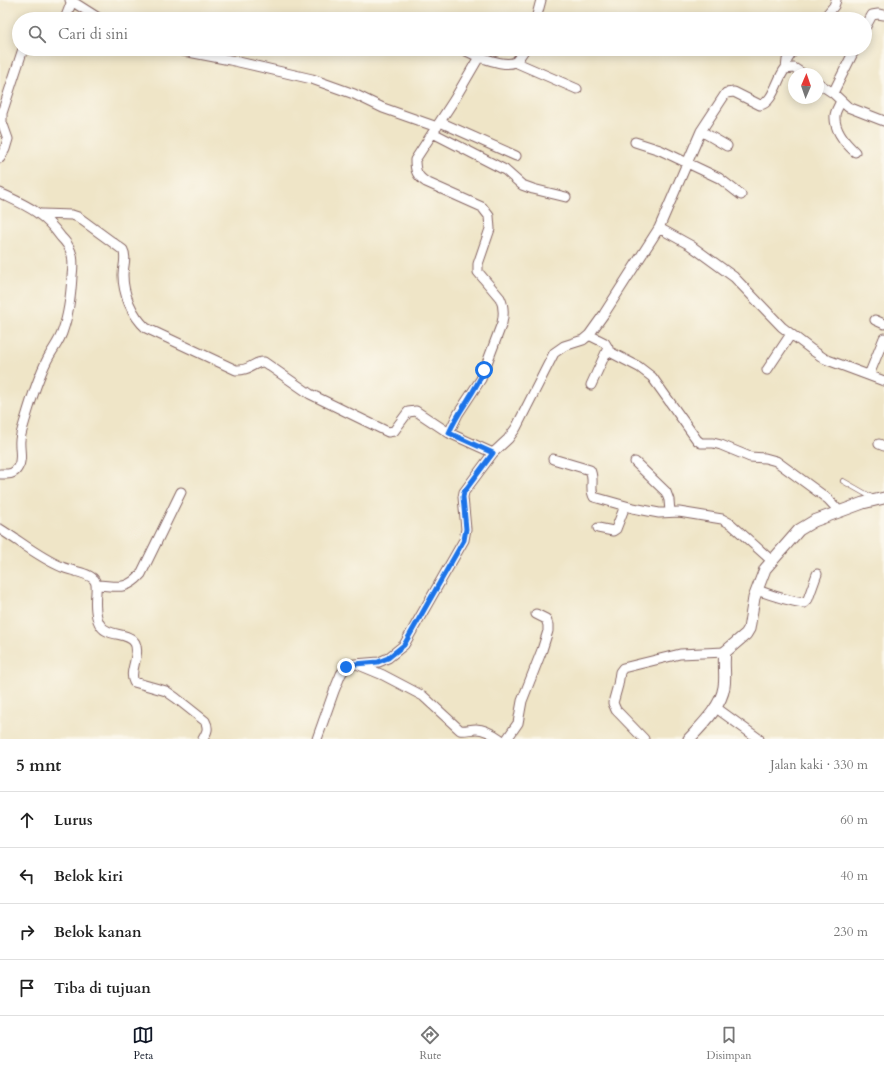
<!DOCTYPE html>
<html lang="id">
<head>
<meta charset="utf-8">
<style>
	body { margin:0; font-family:Cardo,serif; background:#f2f2f2; color:#222 }
	.compass { position:absolute; left:788px; top:68px; width:36px; height:36px; border-radius:50%; background:#fff; box-shadow:0 2px 10px #0003; rotate:2deg }
	.stop { position:absolute; width:12px; height:12px; margin:-9px; border:3px solid #1a73e8; border-radius:50%; background:#fff }
	.stop.end { background:#1a73e8; border-color:#fff; box-shadow:0 1px 4px #0008 }
	.list { margin:0; padding:0; list-style:none }
	h2 { display:flex; justify-content:space-between; align-items:center; height:52px; margin:0; padding:0 16px; font-size:17px }
	h2 small { font-size:13px; font-weight:400; color:#767676 }
	.list li { display:grid; grid-template-columns:26px 1fr auto; gap:12px; align-items:center; box-sizing:border-box; height:56px; padding:0 16px; border-top:1px solid #e0e0e0 }
	.list b { display:block; font-size:15px; white-space:nowrap }
	.list em { font-size:13px; font-style:normal; color:#767676 }
	.icon { flex:none; width:22px; height:22px; fill:none; stroke:currentColor; stroke-width:2; stroke-linecap:round; stroke-linejoin:round }
	.map { position:relative; flex:none; width:884px; height:739px; overflow:hidden }
	.search { position:absolute; background:#fff; box-shadow:0 2px 10px #0003; left:12px; right:12px; top:12px; height:44px; display:flex; align-items:center; gap:10px; box-sizing:border-box; padding:0 14px; border-radius:22px; color:#767676; font-size:15px }
	.sheet { height:276px; background:#fff }
	nav { display:flex; justify-content:space-around; align-items:center; box-sizing:border-box; height:56px; border-top:1px solid #e0e0e0; background:#fff; font-size:11px; color:#767676 }
	nav a { display:grid; justify-items:center; gap:2px }
	nav .on { color:#111827 }
	.map>svg:first-child { display:block }
	.lines { fill:none; stroke-linecap:round; stroke-linejoin:round }
	.service-casing { stroke:#846462; stroke-width:6 }
	.minor-casing { stroke:#846462; stroke-width:11 }
	.tertiary-casing { stroke:#846462; stroke-width:13 }
	.service { stroke:#fff; stroke-width:4.5 }
	.minor { stroke:#fff; stroke-width:9 }
	.tertiary { stroke:#fff; stroke-width:11 }
	.route { stroke:#1a73e8; stroke-width:5 }
</style>
</head>
<body>
<div class="map">
<svg width="884" height="739" viewBox="0 0 884 739">
	<rect width="100%" height="100%" fill="#fbf7ec"/>
	<filter id="ink" filterUnits="userSpaceOnUse"><feTurbulence type="fractalNoise" baseFrequency=".025" numOctaves="2"/><feDisplacementMap in="SourceGraphic" scale="8" xChannelSelector="R" yChannelSelector="G"/><feConvolveMatrix kernelMatrix="1 2 1 2 8 2 1 2 1" color-interpolation-filters="sRGB"/></filter>
	<filter id="wash" filterUnits="userSpaceOnUse"><feTurbulence type="fractalNoise" baseFrequency=".012" numOctaves="4" result="noise"/><feDisplacementMap in="SourceGraphic" scale="16" xChannelSelector="R" yChannelSelector="G"/><feGaussianBlur stdDeviation="0.9" result="paint"/><feColorMatrix in="noise" values="0 0 0 0 0 0 0 0 0 0 0 0 0 0 0 0 0 1.4 0 .05"/><feComposite in="paint" operator="in"/></filter>
	<g filter="url(#wash)">
		<rect width="100%" height="100%" fill="#efe5c7"/>
	</g>
	<g filter="url(#ink)">
		<g class="lines">
			<g class="service-casing">
				<path id="service" d="M843,481L873,498"/>
			</g>
			<g class="minor-casing">
				<path id="minor" d="M70,0L100,19
					M65,19L72,1
					M536,19L541,0
					M823,19L834,6L836,0
					M865,28L872,15L878,14L884,15
					M173,49L230,60L312,79L354,94L383,108L437,127
					M462,49L479,57
					M515,62L577,89
					M786,69L787,60L794,49
					M818,83L833,93L855,49
					M833,93L848,107L884,121
					M841,101C839,106 835,111 835,116C834,130 845,143 855,152
					M440,122L516,156
					M701,131L727,146
					M433,133L505,170L522,185L533,189L566,197
					M635,142L660,150L719,178L741,195
					M0,158L5,149L8,139L2,122V113L23,49
					M0,193C27,206 43,212 61,237C65,241 69,246 71,252C74,259 73,268 72,276C71,294 69,313 63,330C60,341 52,350 47,360C38,378 32,397 26,417C24,424 21,432 20,440C19,449 23,459 18,467C14,475 8,474 0,474
					M41,214L72,215L78,217L123,250C127,257 123,267 123,275C123,294 132,315 146,328L236,370C251,371 254,361 264,362L310,394L388,432L394,431L408,412L416,411L449,433L493,453
					M659,228L690,245L734,277L782,327L812,350L825,359L884,381
					M875,320L884,324
					M589,335L605,343L608,348L591,385
					M608,351L639,367L652,377L697,440L701,443H713L721,445L750,457L765,458L776,461L828,499L840,512
					M767,370L791,334
					M869,375L884,338
					M449,433L458,414L481,379L502,323C504,314 504,306 500,298L478,272V264L490,229L489,216L482,207L426,182C417,176 415,171 415,160L454,100L479,57C488,59 505,67 515,62C519,59 522,53 525,49
					M879,444L884,446
					M553,459L590,470C595,479 589,489 594,497L633,508L659,513L679,512L722,519L731,524L772,561
					M635,462L666,492L669,500L670,512
					M598,528L613,531L616,529L625,506
					M0,529C21,542 40,558 62,567C71,571 91,573 95,581C97,585 96,590 96,593C95,602 95,619 101,626C108,637 129,632 135,643C141,655 128,671 134,682L166,691L176,698L205,721C209,728 207,732 203,739
					M97,585C117,586 126,591 141,574L181,492
					M757,590C773,596 787,601 804,603L808,599L817,574
					M359,665L383,675L423,696L460,730C465,731 470,729 476,729C485,729 493,734 500,739
					M715,707L759,739
					M317,739L334,691L341,674L346,667L355,664L379,662L388,658L404,645L464,540L466,529L463,497L464,492L493,453L508,439L516,428L554,353L564,346L583,340L589,335L604,314L659,228L701,131L726,93L734,92L760,105C773,103 777,79 785,69L794,68L803,74
					M507,739L518,723L522,701L542,650L548,631V625L546,619L536,614
					M644,739L616,710L613,703L618,685L620,672L623,668L680,654L725,652"/>
			</g>
			<g class="tertiary-casing">
				<path id="tertiary" d="M689,739C702,725 721,707 724,687C726,676 723,664 725,652L746,634L749,629L754,598L765,569L799,530L814,521L863,503L884,498"/>
			</g>
			<use href="#service" class="service"/>
			<use href="#minor" class="minor"/>
			<use href="#tertiary" class="tertiary"/>
		</g>
	</g>
	<g class="lines" filter="url(#ink)">
		<path class="route" d="M346,667L355,664L378,662L388,658L404,645L464,540L466,529L463,497L464,492L493,453L449,433C458,411 475,393 484,370"/>
	</g>
</svg>
<svg class="compass" viewBox="-18 -18 36 36"><path d="M0-13l5 13h-10z" fill="#e53935"/><path d="M0 13l5-13h-10z" fill="#767676"/></svg>
<div class="stop" style="left:484px;top:370px"></div>
<div class="stop end" style="left:346px;top:667px"></div>
<div class="search"><svg class="icon" aria-label="search" viewBox="0 0 24 24"><circle cx="10" cy="10" r="6"/><path d="M15 15l6 6"/></svg>Cari di sini</div>
</div>
<section class="sheet">
<h2>5 mnt<small>Jalan kaki · 330 m</small></h2>
<ul class="list">
<li><svg class="icon" aria-label="ahead" viewBox="0 0 24 24"><path d="M12 20V5M6 11l6-6 6 6"/></svg><div><b>Lurus</b></div><em>60 m</em></li>
<li><svg class="icon" aria-label="left" viewBox="0 0 24 24"><path d="M17 20v-9H6M10 6l-5 5 5 5"/></svg><div><b>Belok kiri</b></div><em>40 m</em></li>
<li><svg class="icon" aria-label="right" viewBox="0 0 24 24"><path d="M7 20v-9h11M14 6l5 5-5 5"/></svg><div><b>Belok kanan</b></div><em>230 m</em></li>
<li><svg class="icon" aria-label="arrive" viewBox="0 0 24 24"><path d="M6 21V4h12l-3 4 3 4H6"/></svg><div><b>Tiba di tujuan</b></div></li>
</ul>
</section>
<nav>
<a class="on"><svg class="icon" aria-label="map" viewBox="0 0 24 24"><path d="M3 6l6-2 6 2 6-2v14l-6 2-6-2-6 2zM9 4v14M15 6v14"/></svg>Peta</a>
<a><svg class="icon" aria-label="directions" viewBox="0 0 24 24"><path d="M12 3l9 9-9 9-9-9zM9 14v-3h6M13 9l2 2-2 2"/></svg>Rute</a>
<a><svg class="icon" aria-label="saved" viewBox="0 0 24 24"><path d="M7 4h10v16l-5-4-5 4z"/></svg>Disimpan</a>
</nav>
</body>
</html>
